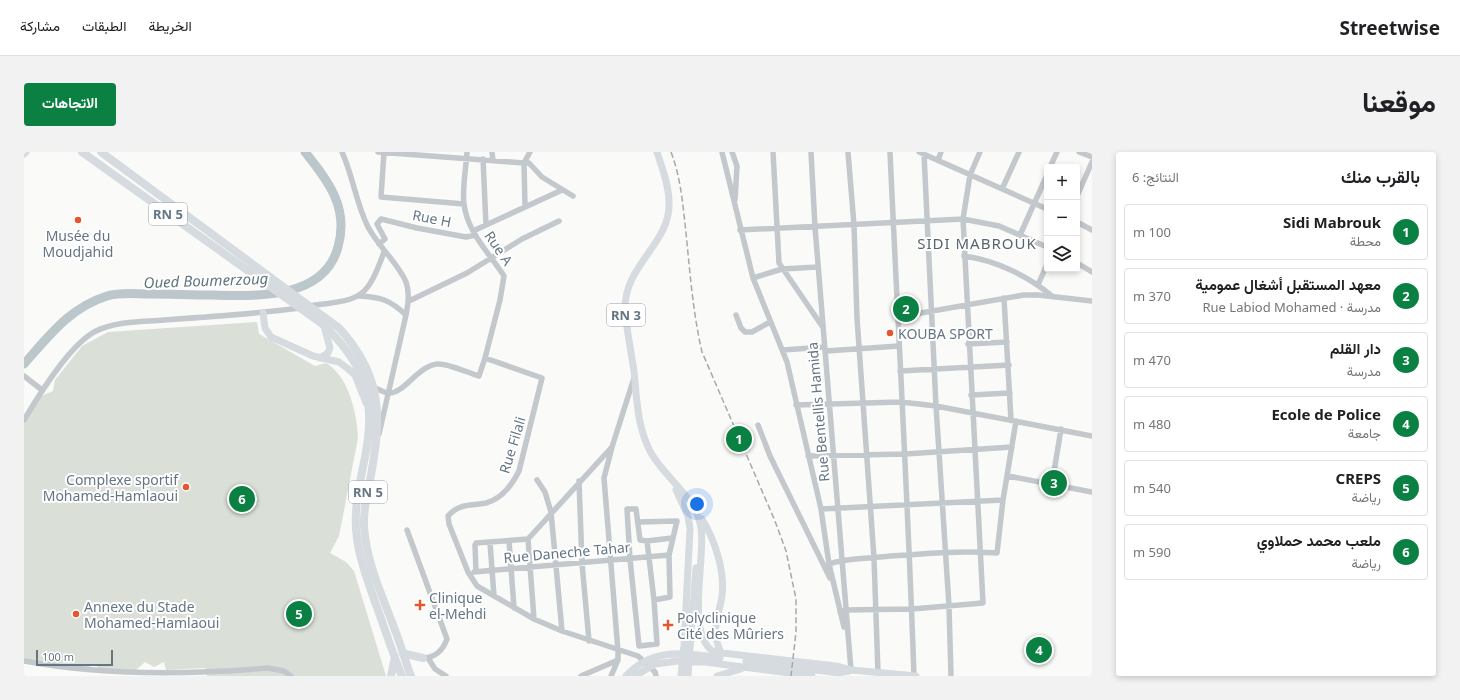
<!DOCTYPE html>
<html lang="ar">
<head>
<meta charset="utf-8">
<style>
	body { margin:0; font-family:"Noto Sans",Vazirmatn,sans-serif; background:#f2f2f2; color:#202124; direction:rtl }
	.controls { position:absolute; right:12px; top:12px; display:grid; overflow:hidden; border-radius:4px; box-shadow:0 2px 6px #0003 }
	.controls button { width:36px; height:36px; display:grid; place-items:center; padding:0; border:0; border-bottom:1px solid #e0e0e0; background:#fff; color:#202124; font:20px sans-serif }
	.scale { position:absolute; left:12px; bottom:10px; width:77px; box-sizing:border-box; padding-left:4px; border:2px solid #657683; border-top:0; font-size:11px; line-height:14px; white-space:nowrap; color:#657683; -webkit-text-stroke:3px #fff; paint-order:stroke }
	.you { position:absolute; left:673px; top:352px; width:14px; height:14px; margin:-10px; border:3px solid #fff; border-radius:50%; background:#1a73e8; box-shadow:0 0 0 6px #1a73e833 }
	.badge { display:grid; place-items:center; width:26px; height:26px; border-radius:50%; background:#0b8043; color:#fff; font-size:13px; font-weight:700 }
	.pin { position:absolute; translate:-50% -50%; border:2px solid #fff; box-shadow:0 1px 4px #0006 }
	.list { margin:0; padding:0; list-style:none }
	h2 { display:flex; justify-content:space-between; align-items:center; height:52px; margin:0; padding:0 16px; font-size:17px }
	h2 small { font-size:13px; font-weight:400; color:#757577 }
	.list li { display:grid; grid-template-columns:26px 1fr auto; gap:12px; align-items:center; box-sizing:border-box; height:56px; margin:0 8px 8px; padding:0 8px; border:1px solid #e0e0e0; border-radius:4px }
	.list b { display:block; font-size:15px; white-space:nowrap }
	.list p { margin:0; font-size:13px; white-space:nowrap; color:#757577 }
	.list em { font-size:13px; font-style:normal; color:#757577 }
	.icon { flex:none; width:22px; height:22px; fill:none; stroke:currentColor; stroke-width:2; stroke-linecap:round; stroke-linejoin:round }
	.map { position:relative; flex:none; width:1068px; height:524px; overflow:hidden; direction:ltr; border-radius:4px }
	header { display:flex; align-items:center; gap:24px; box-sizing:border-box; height:56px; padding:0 20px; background:#fff; border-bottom:1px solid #e0e0e0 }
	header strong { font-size:19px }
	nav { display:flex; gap:22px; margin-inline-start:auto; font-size:14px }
	.intro { display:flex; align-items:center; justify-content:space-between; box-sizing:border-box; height:96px; padding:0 24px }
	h1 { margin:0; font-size:28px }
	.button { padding:10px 18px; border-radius:4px; background:#0b8043; color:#fff; font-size:14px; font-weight:700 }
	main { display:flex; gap:24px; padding:0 24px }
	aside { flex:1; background:#fff; border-radius:4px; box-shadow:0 2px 6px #0003 }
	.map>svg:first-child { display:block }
	.green { fill:#dadfd7 }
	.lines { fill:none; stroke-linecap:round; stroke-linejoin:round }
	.river { stroke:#bbc7cb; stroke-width:9 }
	.minor { stroke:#c3c8cc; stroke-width:5.5 }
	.major { stroke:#d6dbdf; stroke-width:7 }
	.highway { stroke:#d6dbdf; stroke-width:8 }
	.rail { stroke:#a2aab0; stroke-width:1.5; stroke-dasharray:6 3; stroke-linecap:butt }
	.poi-dot { fill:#e4572e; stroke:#fff; stroke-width:1.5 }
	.labels { text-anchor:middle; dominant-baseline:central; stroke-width:4; stroke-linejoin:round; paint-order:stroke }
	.shield { fill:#fff; stroke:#939fa8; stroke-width:1 }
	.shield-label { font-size:13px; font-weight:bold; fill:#657683 }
	.street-label { font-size:14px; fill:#657683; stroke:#fff }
	.poi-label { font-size:14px; fill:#657683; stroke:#fff; text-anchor:start }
	.neighbourhood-label { font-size:15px; letter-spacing:1px; fill:#57646e; stroke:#fff }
	.water-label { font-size:15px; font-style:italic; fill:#60757c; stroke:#fff }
</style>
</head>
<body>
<header>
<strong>Streetwise</strong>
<nav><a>الخريطة</a><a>الطبقات</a><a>مشاركة</a></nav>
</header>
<div class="intro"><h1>موقعنا</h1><a class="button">الاتجاهات</a></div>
<main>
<aside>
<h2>بالقرب منك<small>النتائج: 6</small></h2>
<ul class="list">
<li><span class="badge">1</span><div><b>Sidi Mabrouk</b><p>محطة</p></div><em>100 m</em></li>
<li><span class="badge">2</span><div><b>معهد المستقبل أشغال عمومية</b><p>مدرسة · Rue Labiod Mohamed</p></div><em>370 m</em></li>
<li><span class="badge">3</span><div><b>دار القلم</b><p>مدرسة</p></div><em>470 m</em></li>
<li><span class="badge">4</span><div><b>Ecole de Police</b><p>جامعة</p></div><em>480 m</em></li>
<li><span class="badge">5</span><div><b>CREPS</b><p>رياضة</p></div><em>540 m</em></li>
<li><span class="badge">6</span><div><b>ملعب محمد حملاوي</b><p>رياضة</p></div><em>590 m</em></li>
</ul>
</aside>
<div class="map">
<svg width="1068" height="524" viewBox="0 0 1068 524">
	<rect width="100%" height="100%" fill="#fafaf8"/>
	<path class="green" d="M233,170L235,182L291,214L302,211C325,225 333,261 334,286L315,384L306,401L322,410L330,419L362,524H183L181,516L142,518L140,510L130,515L121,510L112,518H75L73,514L68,512L64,517L0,507V268L15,245L29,239L31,228L58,194L84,180Z"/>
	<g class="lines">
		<path class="river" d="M0,212C25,184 45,156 83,144C96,140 111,142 125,142C146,142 167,143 189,143C231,144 300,148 314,95C325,56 305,30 281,0"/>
		<path class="minor" d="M318,0C329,24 332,51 344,75C354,94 374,111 382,130C386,141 384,152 382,163L355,282
			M354,0L500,11L501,54
			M360,0L357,45L440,52
			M443,0C442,17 438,36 440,52C443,80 466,102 480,124L476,148L461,206
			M468,0L469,8
			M506,0L500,11H505L518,25L549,44
			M698,0L729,126L763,210L797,357L805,412L820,475
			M708,0L713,14L711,48
			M749,0L755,111L798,174
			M787,0L791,75L827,518
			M824,0L830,73L833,166L850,406L854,521
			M866,0C874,175 884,349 890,524
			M895,0L1023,57
			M1055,0L1068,5
			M900,2L912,254L925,454L927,524
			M459,7L462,73
			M914,8L917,0
			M1026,15L1033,0
			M978,37L995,0
			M1053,44L1068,10
			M1053,70L1068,78
			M716,78L939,67L975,74L1023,95
			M449,79L538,38
			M996,83L1023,23
			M355,92L361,87L353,72L357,67L393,76L442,85L451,83
			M940,104C971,108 1004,124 1028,144
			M1053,111L1068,120
			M729,126L758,117L794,115
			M1014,133L1023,112
			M335,144C357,145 366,148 382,163
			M980,146L987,268
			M385,149L443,121L498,87L535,69
			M285,154C336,147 342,150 360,100
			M712,163L717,176L721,180H728L746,170
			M874,165L1000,143H1014L1068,149
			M944,192L983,190
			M759,198L801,195
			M802,199L875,194
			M876,219L985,213
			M0,224L18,238
			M349,235C354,237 359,240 364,241C379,243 394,214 413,212C424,211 444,221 455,224L461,206L518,226L495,319C488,333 478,347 462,351C447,354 435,351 424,364L425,372L444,420L453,434L510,467L538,479L614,504L631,520L632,524
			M947,243L986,241
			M772,253L877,250L912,254L1068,284
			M0,268C15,243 46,192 72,179C92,169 119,170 140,168C186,165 231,162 276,156
			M734,273L746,304L806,426
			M784,304L881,302L988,295
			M984,324L1068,340
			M513,328L521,340L527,360L538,479
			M555,329L558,411L565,489
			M1028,332L1037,277
			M603,357H612L616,388L623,389L630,448L633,492L615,494L606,407Z
			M797,357L979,348
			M615,370L653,369L645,403L646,445L630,448
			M383,378L423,487C419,498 411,506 399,506
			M504,387L510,467
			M485,389L490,456
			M623,389L648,386
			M466,391L470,444
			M805,412C821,406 839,407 856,405C895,402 934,398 973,401L979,348L992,269
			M452,419L451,393L452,391L504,387L587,296
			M450,420L645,403
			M816,460L821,458L888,457L959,451L939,67L946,23L956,0
			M404,506L411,517L422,524
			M0,509C80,524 163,523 244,516L260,519L267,524
			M557,524L594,508
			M587,524L594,508V499L580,326L588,295L610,226"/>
		<path class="major" d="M633,0C638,16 645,33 645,50C647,92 599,113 601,159C603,180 607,199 610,219C613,248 613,275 627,301C642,327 673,346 677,376C682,406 661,483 690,500L812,514L827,518L892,524
			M0,2L2,0
			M239,161L241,176L247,185L289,204L315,210L323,216L331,223L342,251
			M296,206L304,201L306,196L300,174
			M652,338L664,364L666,377L660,494L657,524
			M678,367C691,388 701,419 698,444C694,468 686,477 697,501
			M722,509L815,521L825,519
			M602,524C629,495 660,501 696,506
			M611,524L631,512L654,509L681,510L788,524
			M664,524L672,416
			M693,524L717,517"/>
		<path class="highway" d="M58,0L297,171C343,212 353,251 340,310C335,335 329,361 333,386C335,407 344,429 351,450C360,474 368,500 378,524
			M77,0L315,176C358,223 358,263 347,323C344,340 339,356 340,374C342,410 359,445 371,478C377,493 381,509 387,524
			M382,502L399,506
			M367,524L371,505"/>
		<path class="rail" d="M647,0C657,26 659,54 662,81C666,121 669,161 678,200L751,369L762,399L772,447V480L767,524"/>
	</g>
	<g class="poi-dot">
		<circle cx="54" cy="68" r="4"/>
		<circle cx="866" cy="181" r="4"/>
		<circle cx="162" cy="335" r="4"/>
		<path d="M394 447h4v4h4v4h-4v4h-4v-4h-4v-4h4z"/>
		<circle cx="52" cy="462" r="4"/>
		<path d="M642 467h4v4h4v4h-4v4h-4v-4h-4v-4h4z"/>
	</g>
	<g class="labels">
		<g class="shield">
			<rect x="125" y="51" width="38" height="22" rx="3"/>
			<rect x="583" y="152" width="38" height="22" rx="3"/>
			<rect x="325" y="329" width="38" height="22" rx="3"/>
		</g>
		<g class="shield-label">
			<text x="144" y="62">RN 5</text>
			<text x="602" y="163">RN 3</text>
			<text x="344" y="340">RN 5</text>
		</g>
		<g class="street-label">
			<text transform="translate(408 66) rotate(11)">Rue H</text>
			<text transform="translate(475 96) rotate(56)">Rue A</text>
			<text transform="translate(794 260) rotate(-95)">Rue Bentellis Hamida</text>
			<text transform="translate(488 293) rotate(-73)">Rue Filali</text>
			<text transform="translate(543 400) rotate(-5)">Rue Daneche Tahar</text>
		</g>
		<g class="poi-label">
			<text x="54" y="83" text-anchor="middle">Musée du<tspan x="54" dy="16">Moudjahid</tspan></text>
			<text x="874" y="181">KOUBA SPORT</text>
			<text x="154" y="327" text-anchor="end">Complexe sportif<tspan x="154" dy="16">Mohamed-Hamlaoui</tspan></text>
			<text x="405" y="445">Clinique<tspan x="405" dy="16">el-Mehdi</tspan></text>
			<text x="60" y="454">Annexe du Stade<tspan x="60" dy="16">Mohamed-Hamlaoui</tspan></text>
			<text x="653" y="465">Polyclinique<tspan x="653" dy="16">Cité des Mûriers</tspan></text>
		</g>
		<g class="neighbourhood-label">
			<text x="953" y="91">SIDI MABROUK</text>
		</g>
		<g class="water-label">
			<text transform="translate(182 128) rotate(-2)">Oued Boumerzoug</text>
		</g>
	</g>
</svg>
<div class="controls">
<button>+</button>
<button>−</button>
<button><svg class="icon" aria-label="layers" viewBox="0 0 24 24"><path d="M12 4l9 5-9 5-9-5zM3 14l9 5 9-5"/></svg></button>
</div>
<div class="scale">100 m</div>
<div class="you"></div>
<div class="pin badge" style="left:715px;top:287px">1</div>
<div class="pin badge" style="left:882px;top:157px">2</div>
<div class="pin badge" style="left:1030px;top:331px">3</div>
<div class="pin badge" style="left:1015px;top:498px">4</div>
<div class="pin badge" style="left:275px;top:462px">5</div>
<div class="pin badge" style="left:218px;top:347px">6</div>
</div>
</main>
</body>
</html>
